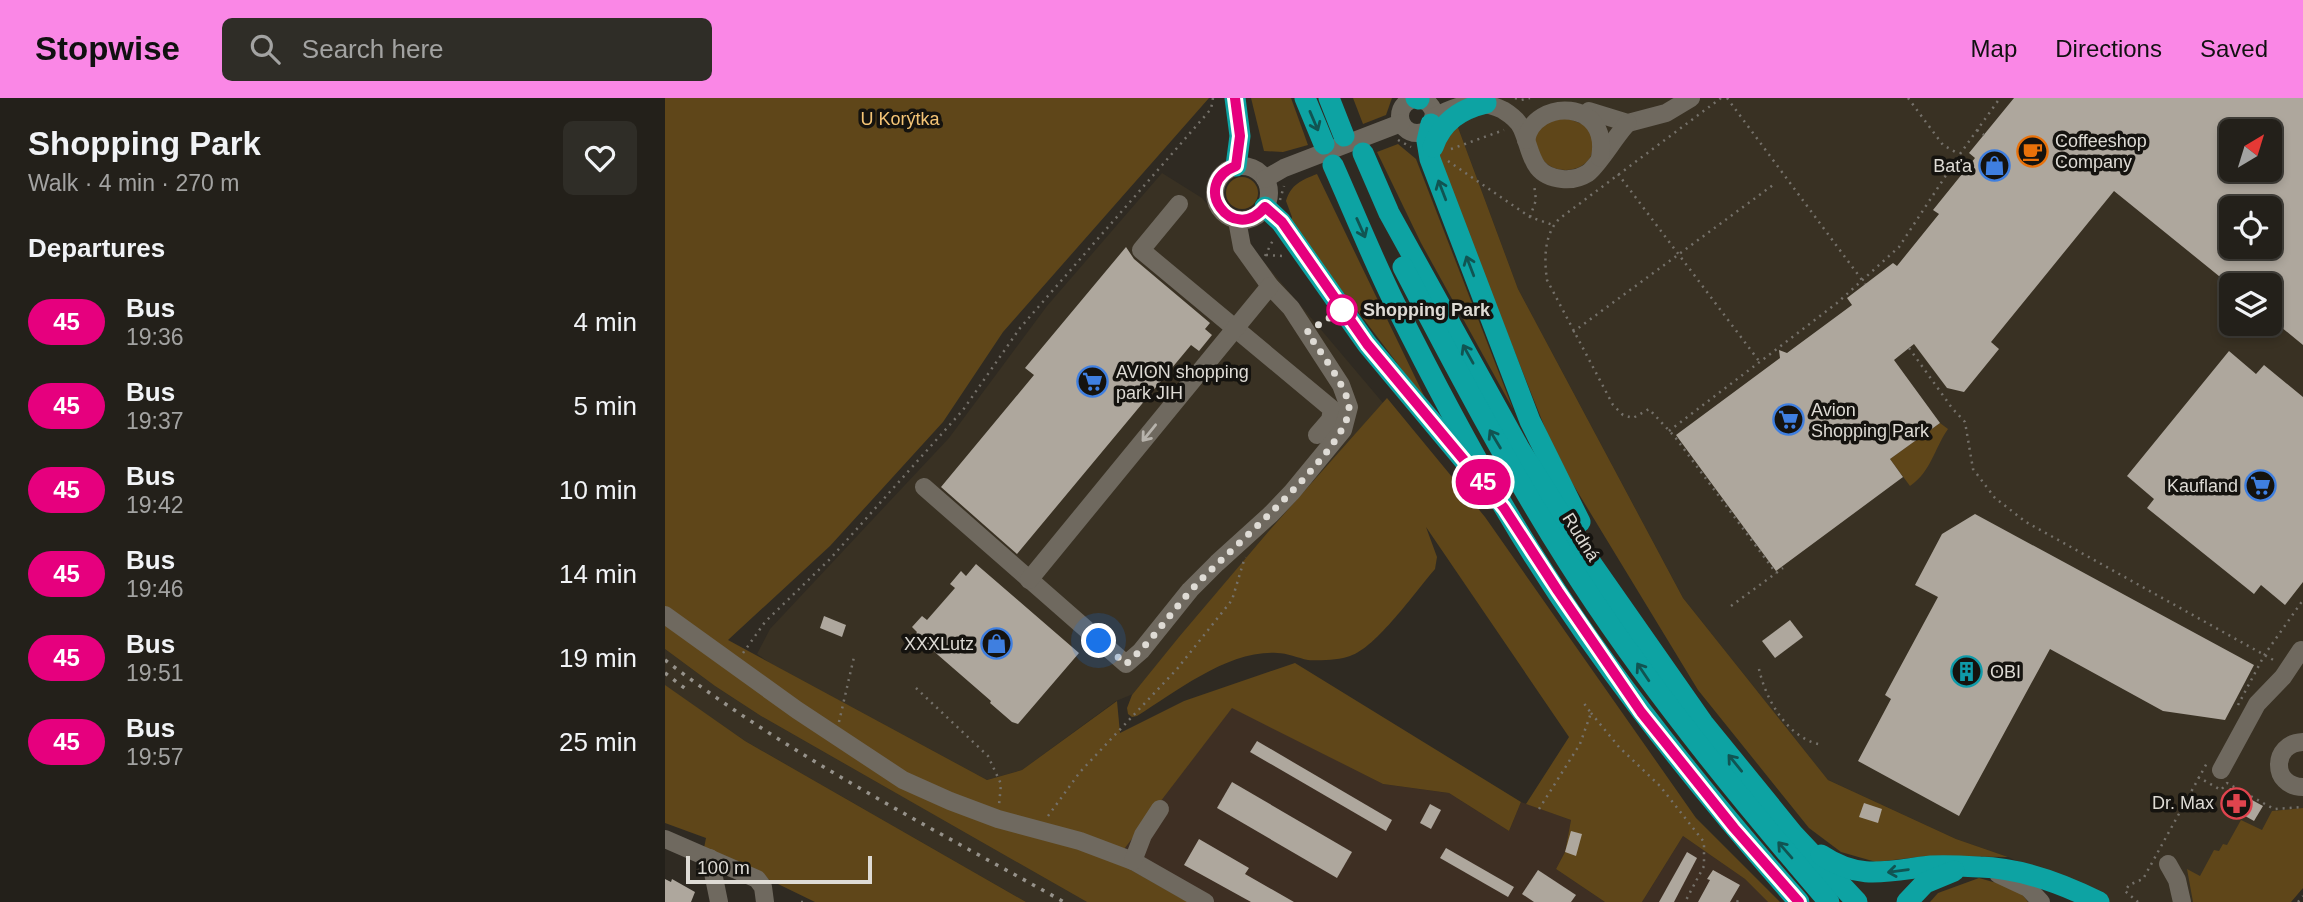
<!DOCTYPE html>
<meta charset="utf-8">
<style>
:root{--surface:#23201a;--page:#2f2d27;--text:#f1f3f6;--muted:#a3a3a2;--line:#403e39;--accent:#fa87e6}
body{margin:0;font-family:Arial,sans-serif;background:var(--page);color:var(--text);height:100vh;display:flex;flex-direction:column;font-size:26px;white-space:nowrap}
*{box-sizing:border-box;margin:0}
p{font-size:23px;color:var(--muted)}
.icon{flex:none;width:38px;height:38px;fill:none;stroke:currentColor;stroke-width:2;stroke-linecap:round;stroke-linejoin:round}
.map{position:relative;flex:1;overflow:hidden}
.side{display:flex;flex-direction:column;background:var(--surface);width:665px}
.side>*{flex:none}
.badge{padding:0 14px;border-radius:23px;font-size:24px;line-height:46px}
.needle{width:46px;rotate:38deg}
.fabs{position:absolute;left:1554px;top:21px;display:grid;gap:14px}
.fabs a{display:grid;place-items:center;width:63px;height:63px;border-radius:10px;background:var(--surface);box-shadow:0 4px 10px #0003,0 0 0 2px var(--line);font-size:35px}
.scale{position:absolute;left:21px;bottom:18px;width:186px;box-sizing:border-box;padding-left:7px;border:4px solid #dedbd5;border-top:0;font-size:19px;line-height:24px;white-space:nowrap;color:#dedbd5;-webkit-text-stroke:5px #15130f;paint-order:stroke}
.you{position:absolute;width:35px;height:35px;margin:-18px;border:5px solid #fff;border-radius:50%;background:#1a73e8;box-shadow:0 0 0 10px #1a73e833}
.map>.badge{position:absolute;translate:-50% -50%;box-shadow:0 0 0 4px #fff}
h2{padding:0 28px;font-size:26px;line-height:63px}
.round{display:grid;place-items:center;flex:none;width:74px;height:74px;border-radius:10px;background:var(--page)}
.head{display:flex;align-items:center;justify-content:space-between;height:119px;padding:0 28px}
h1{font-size:33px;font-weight:700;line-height:52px}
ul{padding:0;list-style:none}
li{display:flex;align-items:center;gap:21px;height:84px;padding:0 28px}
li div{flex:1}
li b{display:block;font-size:26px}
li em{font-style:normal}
li .badge{min-width:77px;font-weight:700;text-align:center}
header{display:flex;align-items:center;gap:42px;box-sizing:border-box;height:98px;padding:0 35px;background:var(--accent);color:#111}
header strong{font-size:33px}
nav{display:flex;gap:38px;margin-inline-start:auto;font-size:24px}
.search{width:490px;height:63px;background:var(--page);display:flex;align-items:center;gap:18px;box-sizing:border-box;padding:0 24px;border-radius:10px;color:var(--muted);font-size:26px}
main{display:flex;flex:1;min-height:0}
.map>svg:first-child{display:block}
.built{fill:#393123;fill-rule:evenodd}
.industrial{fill:#3e2f23}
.green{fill:#5f4619}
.building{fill:#aea79d;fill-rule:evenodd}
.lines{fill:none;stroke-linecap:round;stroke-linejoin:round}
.path{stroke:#75716a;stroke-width:2.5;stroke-dasharray:2 5;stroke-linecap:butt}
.minor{stroke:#6f695f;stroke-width:18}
.highway{stroke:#0da3a3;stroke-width:21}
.rail{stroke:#96928b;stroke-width:3.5;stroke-dasharray:3.5 7;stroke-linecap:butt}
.oneway{stroke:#115452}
.oneway2{stroke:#b7b3ac}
.line-casing{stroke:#fff;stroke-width:16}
.line{stroke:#e6007e;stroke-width:10}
.walk{stroke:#dedbd5;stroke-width:7;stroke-dasharray:0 12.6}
.stop-dot{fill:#fff;stroke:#e6007e;stroke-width:3.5}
.labels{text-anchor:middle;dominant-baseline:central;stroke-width:7;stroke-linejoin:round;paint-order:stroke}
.park-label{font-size:18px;fill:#f5c576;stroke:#15130f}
.poi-label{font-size:18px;fill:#dedbd5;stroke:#15130f;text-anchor:start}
.stop-label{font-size:18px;font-weight:bold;fill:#dedbd5;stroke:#15130f;text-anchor:start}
.street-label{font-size:18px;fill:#dedbd5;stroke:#15130f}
</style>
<header>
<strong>Stopwise</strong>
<div class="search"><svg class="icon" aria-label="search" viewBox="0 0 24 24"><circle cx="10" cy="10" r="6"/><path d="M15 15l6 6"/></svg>Search here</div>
<nav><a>Map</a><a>Directions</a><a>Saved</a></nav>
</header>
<main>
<section class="side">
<div class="head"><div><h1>Shopping Park</h1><p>Walk · 4 min · 270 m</p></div><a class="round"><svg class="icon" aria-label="heart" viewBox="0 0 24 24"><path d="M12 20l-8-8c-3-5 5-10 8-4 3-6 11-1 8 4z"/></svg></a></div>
<h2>Departures</h2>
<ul>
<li><span class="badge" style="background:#e6007e;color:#fff">45</span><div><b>Bus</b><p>19:36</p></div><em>4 min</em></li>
<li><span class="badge" style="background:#e6007e;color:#fff">45</span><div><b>Bus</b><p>19:37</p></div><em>5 min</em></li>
<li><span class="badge" style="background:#e6007e;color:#fff">45</span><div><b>Bus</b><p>19:42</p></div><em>10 min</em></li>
<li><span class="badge" style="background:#e6007e;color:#fff">45</span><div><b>Bus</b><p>19:46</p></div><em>14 min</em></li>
<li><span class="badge" style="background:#e6007e;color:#fff">45</span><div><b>Bus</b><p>19:51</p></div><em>19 min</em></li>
<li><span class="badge" style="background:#e6007e;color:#fff">45</span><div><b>Bus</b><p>19:57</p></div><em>25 min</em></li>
</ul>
</section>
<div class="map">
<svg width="1638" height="804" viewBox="0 0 1638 804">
<rect width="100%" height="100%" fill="#2f2a22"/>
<g class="built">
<path d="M789,0H1638V729L1554,804H1445L1343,759L1291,741L1163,682L1018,500L853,191L791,24ZM1566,33H1605V72H1566ZM1566,110H1605V149H1566ZM1566,187H1605V226H1566Z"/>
<polygon points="497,75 537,100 557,124 582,134 588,151 718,305 603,434 468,596 451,603 357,672 322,682 105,565 92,556 105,531 284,340 382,208"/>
<polygon points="0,551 50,588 96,618 422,804 361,804 80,643 0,588"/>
</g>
<g class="industrial">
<polygon points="567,609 718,686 784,695 844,733 856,704 906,722 900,754 891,771 940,804 523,804 450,763"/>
<polygon points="1018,738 1080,781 1103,804 977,804"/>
</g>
<g class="green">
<polygon points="0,0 544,0 338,234 278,324 165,448 63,542 322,682 357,672 452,603 455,635 519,603 630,565 856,704 844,733 784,695 718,686 567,610 450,763 523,804 422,804 96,618 50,588 0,551"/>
<polygon points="586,0 626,0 643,47 618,54 599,53"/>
<polygon points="688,0 727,0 721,17 698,26"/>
<path d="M885,14L928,30C928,38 929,50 926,58C918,74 893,76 881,65C874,59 872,48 868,40Z"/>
<polygon points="791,24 853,191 1018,500 1163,682 1291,741 1343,759 1262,758 1211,764 1176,754 1144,730 1033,592 892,360 775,67 774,50"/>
<polygon points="733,46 751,61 848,311 756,145 712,54"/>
<path d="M652,76L763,306L626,125L627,119L621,103C626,86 637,82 652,76Z"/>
<circle cx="577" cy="95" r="16"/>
<path d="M722,300L820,419L1031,720L1115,804H1103L1080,781L1018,738L977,804H940L891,771L900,754L906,722L861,706L904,639L761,429L772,459L770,471C751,493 711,550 685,558C675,562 654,563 643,562C633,560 622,555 612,555C563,552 511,594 472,618L467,619L463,616L462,610L467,597L514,539L603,434Z"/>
<path d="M1275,325L1283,331C1269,351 1266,374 1245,388L1225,361Z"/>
<polygon points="0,587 80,643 361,804 150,804 39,750 41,740 0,725"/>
<polygon points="1638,710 1638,790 1626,804 1528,804 1522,771 1535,778 1549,752 1554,753 1558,746 1562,747 1576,722 1597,732 1607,713"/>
<polygon points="1314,780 1353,791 1363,804 1265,804 1273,795"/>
</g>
<g class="building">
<path d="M1349,0H1638V247L1605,220V187H1565L1449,93L1326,244L1334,251L1299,294L1282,290L1249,246L1229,262L1275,325L1225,361L1238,379L1111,473L1011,337L1115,260L1114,252L1122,255L1187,207L1182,200L1228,165L1232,168L1274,116L1268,112L1310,60L1304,55ZM1566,33H1605V72H1566ZM1566,110H1605V149H1566Z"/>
<polygon points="461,149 469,161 545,225 540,231 547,237 534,253 526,247 352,456 276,389 369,277 360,270"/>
<polygon points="1564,253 1591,276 1599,267 1638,299 1638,484 1620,507 1596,487 1589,496 1482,410 1489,401 1462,378"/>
<polygon points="1310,416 1589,567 1560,622 1498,613 1385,551 1294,718 1193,663 1226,601 1220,597 1273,499 1250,487 1277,436"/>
<polygon points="311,466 414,555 353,626 347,624 325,605 326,603 250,537 252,534 247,529 257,518 262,522 290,490 285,486 296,473 301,478"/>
<polygon points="159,518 181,527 177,539 155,530"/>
<polygon points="1125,522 1138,539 1110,560 1097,543"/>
<polygon points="592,643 727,722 721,733 585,654"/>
<polygon points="567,684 687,754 672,780 552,710"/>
<polygon points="1565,690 1598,708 1589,723 1557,705"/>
<polygon points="1199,705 1217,711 1213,725 1194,719"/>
<polygon points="765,706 776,712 766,731 755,725"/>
<polygon points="906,733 917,736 911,758 900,754"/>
<polygon points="534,741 584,770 580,776 629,804 586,804 519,767"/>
<polygon points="781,750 849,789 843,799 775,760"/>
<polygon points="1022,754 1032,760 1009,804 994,804"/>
<polygon points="873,772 911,797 906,804 869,804 857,796"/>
<polygon points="1048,772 1075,787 1065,804 1033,804 1045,782 1042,781"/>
<polygon points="0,781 6,784 7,781 30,794 26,804 0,804"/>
</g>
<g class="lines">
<g class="path">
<polyline points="850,0 856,2 865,0"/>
<path d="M1056,0L894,121C879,137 879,161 882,182L948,307L958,317L968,320L984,311L1010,339L1111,475"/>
<polyline points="1062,0 1200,186"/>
<polyline points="1243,0 1278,47 1294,56"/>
<polyline points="1312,32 1319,37"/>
<polyline points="733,42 746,49"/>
<polyline points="786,51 839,32"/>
<polyline points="783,63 865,119 888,127"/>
<polyline points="953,76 1094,263"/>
<polyline points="615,102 619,88"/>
<polyline points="865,119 871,102 869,86"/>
<polyline points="601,157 619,158"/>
<polyline points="600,158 608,142"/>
<polyline points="908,234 1108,87"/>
<polyline points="1244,250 1287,310 1300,324 1308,371 1330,400 1361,424 1612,564"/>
<polyline points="1004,333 1172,205 1234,149 1295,56 1335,0"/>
<polyline points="1066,508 1118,470"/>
<polyline points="78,555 100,524 165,461 298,312 355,230 546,11 548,0"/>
<path d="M1094,571C1101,603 1124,642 1158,647"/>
<polyline points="251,590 323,658 336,686 334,707"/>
<polyline points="1573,607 1600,556 1638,502"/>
<polyline points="926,615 954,649 995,688 1039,744 1039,768 1020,804"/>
<polyline points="174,624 189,559"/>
<polyline points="1533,679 1556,692 1562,685 1609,711 1638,709"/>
<polyline points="874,711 915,646 926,615 918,604"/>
<polyline points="383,718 415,674 512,571 567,502 580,459"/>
<polyline points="136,804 139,804"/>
<polyline points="1072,804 1073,802"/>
<polyline points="1473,804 1460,793 1464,787 1478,781 1542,665"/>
<polyline points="1633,804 1638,798"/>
</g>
<g class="minor">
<circle cx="752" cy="18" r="17"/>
<polyline points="924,13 963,25 1001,15 1026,0"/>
<path d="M768,20C791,7 813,0 838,12C846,17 854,23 857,31C867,53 865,78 897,81C906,82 915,80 923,75C934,67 951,37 963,25"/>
<path d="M861,42C869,0 946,0 935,60"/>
<circle cx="577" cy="95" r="27"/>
<polyline points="600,81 619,70 736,25"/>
<polyline points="514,106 476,152 667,311 665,322 652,337"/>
<polyline points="259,389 461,566 476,553 525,492 552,465 606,416 627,394 678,332 684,309 676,287 626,210 605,188 577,149 572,122"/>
<polyline points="364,482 605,188"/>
<polyline points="0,517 132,612 238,682 285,703 333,721 415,743 468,763 540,804"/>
<path d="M1638,644C1606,645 1606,689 1638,689"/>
<polyline points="1556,672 1592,606 1618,579 1636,552"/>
<polyline points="0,741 92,781 98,789 100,804"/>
<polyline points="45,760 54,804"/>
<polyline points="468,763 478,737 495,711"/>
<polyline points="1503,766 1512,782 1517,804"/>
<polyline points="1333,776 1363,790 1376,804"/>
</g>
<g class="highway">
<polyline points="570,0 575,38 571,68"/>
<polyline points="640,0 659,46"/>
<polyline points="664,0 679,38"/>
<polyline points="751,0 754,1"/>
<polyline points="766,26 762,43 765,61 865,323 915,424"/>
<path d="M768,49C777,23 796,11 821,5"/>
<polyline points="698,55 724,115 854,350 924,462 1038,625 1129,737 1192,804"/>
<path d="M668,67C689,114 708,162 731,208C765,276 801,344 839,409C922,551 1026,681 1134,804"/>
<polyline points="600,109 616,124 702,246 813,379"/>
<path d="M738,169C790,269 843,369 903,464C980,585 1071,696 1164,804"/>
<path d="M1156,757C1195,783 1222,773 1266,768C1282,767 1298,768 1315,769C1356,770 1398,786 1434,804"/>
<polyline points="1242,804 1260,785 1289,773"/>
</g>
<g class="rail">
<path d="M0,562C123,657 263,728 399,804"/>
<polyline points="0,575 22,592"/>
</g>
</g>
<defs><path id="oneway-shaft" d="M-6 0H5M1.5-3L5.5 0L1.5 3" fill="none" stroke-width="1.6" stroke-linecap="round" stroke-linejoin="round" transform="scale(1.75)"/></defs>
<g class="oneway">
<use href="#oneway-shaft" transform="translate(649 23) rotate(67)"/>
<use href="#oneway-shaft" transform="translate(777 92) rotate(-111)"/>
<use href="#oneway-shaft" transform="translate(696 130) rotate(66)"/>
<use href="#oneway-shaft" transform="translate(805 168) rotate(-111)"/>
<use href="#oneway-shaft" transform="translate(803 256) rotate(-119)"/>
<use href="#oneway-shaft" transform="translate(830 341) rotate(-121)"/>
<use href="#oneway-shaft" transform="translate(978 574) rotate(-124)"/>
<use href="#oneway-shaft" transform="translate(1070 665) rotate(-129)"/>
<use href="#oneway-shaft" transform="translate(1120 752) rotate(-131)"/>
<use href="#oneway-shaft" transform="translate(1233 773) rotate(172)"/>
</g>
<use class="oneway2" href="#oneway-shaft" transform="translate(484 335) rotate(129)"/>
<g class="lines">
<defs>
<path id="line" d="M570,0L575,38L571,68C523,86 568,148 600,109L617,124L702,246L839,410L893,493L976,614L1069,730L1134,804"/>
</defs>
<use href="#line" class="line-casing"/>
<use href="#line" class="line"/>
<path class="walk" d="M434,543L461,566C488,543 507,512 532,486C562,454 686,349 684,309C683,290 653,251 642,234L677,212"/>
</g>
<defs>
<symbol id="cafe-ring" viewBox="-11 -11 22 22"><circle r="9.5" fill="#15130f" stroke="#e8710a" stroke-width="1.5"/><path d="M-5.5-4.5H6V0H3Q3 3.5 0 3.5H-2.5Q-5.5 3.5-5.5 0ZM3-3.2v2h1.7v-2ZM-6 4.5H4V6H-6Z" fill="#e8710a"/></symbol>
<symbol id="shop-ring" viewBox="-11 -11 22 22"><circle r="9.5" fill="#15130f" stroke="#3f7fe0" stroke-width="1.5"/><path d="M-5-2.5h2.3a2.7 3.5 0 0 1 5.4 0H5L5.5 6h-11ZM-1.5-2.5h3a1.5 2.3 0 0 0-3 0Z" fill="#3f7fe0"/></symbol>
<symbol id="supermarket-ring" viewBox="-11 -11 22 22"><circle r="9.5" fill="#15130f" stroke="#3f7fe0" stroke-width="1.5"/><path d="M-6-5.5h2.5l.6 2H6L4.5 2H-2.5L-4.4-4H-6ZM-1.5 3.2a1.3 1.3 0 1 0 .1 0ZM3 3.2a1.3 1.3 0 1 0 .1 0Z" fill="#3f7fe0"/></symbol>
<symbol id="building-ring" viewBox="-11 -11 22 22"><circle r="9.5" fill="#15130f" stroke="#0f9aa8" stroke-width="1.5"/><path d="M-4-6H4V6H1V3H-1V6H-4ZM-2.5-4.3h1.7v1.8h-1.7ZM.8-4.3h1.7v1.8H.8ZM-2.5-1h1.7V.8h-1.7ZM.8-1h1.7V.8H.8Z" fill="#0f9aa8"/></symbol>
<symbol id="pharmacy-ring" viewBox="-11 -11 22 22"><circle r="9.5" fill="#15130f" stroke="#e0444e" stroke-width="1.5"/><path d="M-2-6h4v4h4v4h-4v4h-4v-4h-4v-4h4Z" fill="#e0444e"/></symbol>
</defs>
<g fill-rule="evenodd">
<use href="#cafe-ring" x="1350" y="36" width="35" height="35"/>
<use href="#shop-ring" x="1312" y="50" width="35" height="35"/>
<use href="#supermarket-ring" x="410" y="266" width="35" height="35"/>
<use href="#supermarket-ring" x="1106" y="304" width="35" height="35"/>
<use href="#supermarket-ring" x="1578" y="370" width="35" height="35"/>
<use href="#shop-ring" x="314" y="528" width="35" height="35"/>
<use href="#building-ring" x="1284" y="556" width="35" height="35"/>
<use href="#pharmacy-ring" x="1554" y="688" width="35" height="35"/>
</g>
<circle class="stop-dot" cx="677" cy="212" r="14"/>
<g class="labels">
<g class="park-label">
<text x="235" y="21">U Korýtka</text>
</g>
<g class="poi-label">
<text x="1390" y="43">Coffeeshop<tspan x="1390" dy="21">Company</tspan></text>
<text x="1307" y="68" text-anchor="end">Baťa</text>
<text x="451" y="274">AVION shopping<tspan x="451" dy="21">park JIH</tspan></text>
<text x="1146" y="312">Avion<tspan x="1146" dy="21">Shopping Park</tspan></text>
<text x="1573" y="388" text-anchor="end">Kaufland</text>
<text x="309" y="546" text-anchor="end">XXXLutz</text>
<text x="1325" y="574">OBI</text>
<text x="1549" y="705" text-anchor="end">Dr. Max</text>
</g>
<g class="stop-label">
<text x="698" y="212">Shopping Park</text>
</g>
<g class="street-label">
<text transform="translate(916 439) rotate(58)">Rudná</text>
</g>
</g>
</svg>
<div class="fabs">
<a><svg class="needle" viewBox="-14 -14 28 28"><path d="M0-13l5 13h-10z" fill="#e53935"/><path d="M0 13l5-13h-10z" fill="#a3a3a2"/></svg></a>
<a><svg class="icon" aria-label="locate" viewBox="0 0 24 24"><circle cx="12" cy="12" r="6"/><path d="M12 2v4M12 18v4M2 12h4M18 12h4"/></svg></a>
<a><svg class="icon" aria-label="layers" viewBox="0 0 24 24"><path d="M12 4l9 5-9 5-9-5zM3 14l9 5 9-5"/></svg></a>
</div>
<div class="scale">100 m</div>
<div class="you" style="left:434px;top:543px"></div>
<b class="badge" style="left:818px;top:384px;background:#e6007e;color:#fff">45</b>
</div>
</main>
